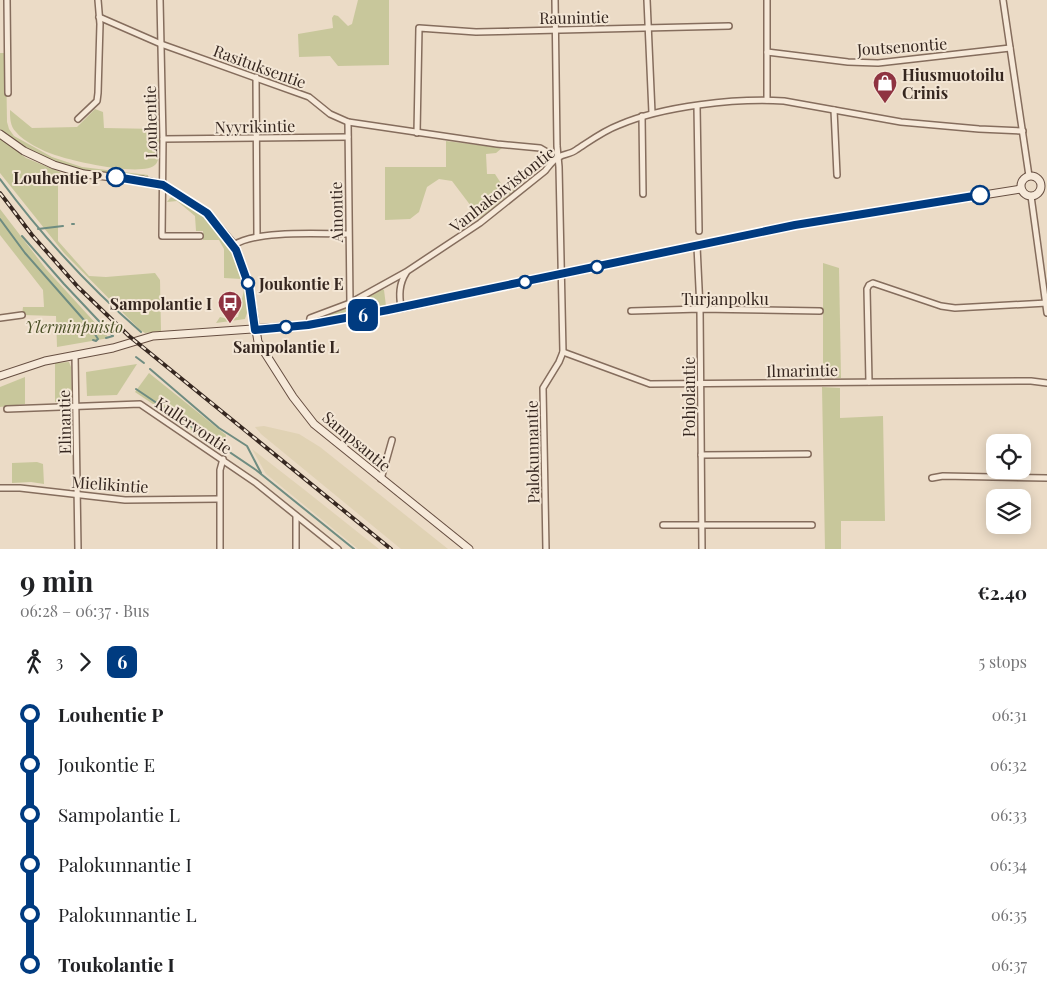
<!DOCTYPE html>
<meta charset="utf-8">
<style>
:root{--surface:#fff;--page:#f6f6f6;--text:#202124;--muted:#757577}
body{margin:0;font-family:"Playfair Display",serif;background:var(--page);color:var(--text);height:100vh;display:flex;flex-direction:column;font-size:19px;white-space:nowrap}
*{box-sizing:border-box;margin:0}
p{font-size:16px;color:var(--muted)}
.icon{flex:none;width:28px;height:28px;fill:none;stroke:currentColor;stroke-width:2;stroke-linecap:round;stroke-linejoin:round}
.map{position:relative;height:549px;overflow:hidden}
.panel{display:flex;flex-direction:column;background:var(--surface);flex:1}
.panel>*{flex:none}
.badge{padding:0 10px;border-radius:8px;font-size:18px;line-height:32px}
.fabs{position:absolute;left:986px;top:434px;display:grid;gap:10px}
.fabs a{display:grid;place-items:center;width:45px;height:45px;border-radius:10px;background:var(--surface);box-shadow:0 2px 12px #0003;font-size:25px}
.map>.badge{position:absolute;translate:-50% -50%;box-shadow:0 0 0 2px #fff}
.legs{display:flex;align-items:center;gap:8px;height:55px;padding:0 20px;font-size:16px}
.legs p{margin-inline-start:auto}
.headline{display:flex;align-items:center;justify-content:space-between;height:85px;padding:0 20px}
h1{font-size:28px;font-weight:700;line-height:38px}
ul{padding:0 20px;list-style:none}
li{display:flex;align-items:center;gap:18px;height:50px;font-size:19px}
li i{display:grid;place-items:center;width:8px;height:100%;margin:0 6px;background:currentColor}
li i::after{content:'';width:12px;height:12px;margin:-6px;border:4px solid;border-radius:50%;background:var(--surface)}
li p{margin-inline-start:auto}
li:first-child i{background:linear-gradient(#0000 50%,currentColor 0)}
li:last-child i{background:linear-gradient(currentColor 50%,#0000 0)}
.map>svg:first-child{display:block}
.farmland{fill:#e0d2b4}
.green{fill:#c8c79b}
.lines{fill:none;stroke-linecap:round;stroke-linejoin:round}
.stream{stroke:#6f8c81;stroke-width:2}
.street-casing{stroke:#856d5d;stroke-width:8}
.secondary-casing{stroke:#664e41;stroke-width:9}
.street{stroke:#f6e9d9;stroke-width:5}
.secondary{stroke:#f6e9d9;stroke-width:7}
.rail-casing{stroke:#362720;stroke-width:4}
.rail{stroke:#f3e6d5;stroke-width:2;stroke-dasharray:5.5;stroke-linecap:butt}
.line-1-casing{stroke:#fff;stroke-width:11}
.line-1{stroke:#003b80;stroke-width:8}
.stop-1-dot{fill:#fff;stroke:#003b80;stroke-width:2.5}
.labels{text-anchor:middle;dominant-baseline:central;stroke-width:4;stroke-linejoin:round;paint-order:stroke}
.street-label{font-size:16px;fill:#362720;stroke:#f3e6d5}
.poi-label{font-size:16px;font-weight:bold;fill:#362720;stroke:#f3e6d5;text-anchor:start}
.stop-label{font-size:16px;font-weight:bold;fill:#362720;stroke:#f3e6d5;text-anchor:end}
.park-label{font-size:16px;font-style:italic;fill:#4c5128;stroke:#f3e6d5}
</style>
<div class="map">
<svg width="1047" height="549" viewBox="0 0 1047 549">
<rect width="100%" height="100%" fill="#ebdbc6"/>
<g class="farmland">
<polygon points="264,426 299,434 320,447 448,549 401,549 261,434 255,427"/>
<polygon points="252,449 306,491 379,549 358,549 266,474"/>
</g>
<g class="green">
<polygon points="358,0 389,0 389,65 338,66 330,56 299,57 298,34 333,28 332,18 334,15 338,16 348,26 352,24"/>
<path d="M0,53H5L6,56L7,122L9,129L14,136L52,157L82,167L148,175V179C116,175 82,173 52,161C34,154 18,143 2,131L0,129Z"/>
<path d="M95,109L103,112L104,128L158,129C158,138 162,156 156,164C145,178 72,161 55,155C43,151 24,142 16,132C10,126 10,118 10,110L32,128L77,127Z"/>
<polygon points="0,138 26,158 60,172 63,177 58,182 58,241 89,276 106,277 155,273 160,280 161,331 145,333 140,330 64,253 0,173"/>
<polygon points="446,141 502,148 496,153 486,154 487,174 495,174 504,188 512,183 515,186 515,190 480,218 452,181 439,179 427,187 419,212 410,219 385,220 385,167 446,167"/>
<path d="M175,196C183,202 194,207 201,213C216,227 243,258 242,279L224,278V249L219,240H203V231H196L195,216L177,201L167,202L170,198Z"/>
<polygon points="0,209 46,269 109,338 57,347 56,316 22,315 23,307 44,307 43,290 0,235"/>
<polygon points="823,263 839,268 841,378 823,378"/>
<polygon points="382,289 384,290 386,306 378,309 316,319 316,318 351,306"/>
<polygon points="244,290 246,291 247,313 245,319 216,323 220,317 228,319 238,317"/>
<polygon points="69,362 71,367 72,399 55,402 55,363"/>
<polygon points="137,364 117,395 87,396 86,372"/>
<polygon points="149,373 226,435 224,452 135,392"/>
<polygon points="25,377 25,404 0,407 0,387"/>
<polygon points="822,387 840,388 840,418 883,416 885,521 841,521 841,549 825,549"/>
<polygon points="37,462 43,464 44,484 31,482 12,483 12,463"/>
</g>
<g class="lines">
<g class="stream">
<path d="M0,179C42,236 88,286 141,332"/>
<polyline points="0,219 25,253 91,328 98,339 96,341 93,340"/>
<polyline points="72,224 74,224"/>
<polyline points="38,229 63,226"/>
<polyline points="22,236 64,284 113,336 106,338"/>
<polyline points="136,357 144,363"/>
<polyline points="150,369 219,428 247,446 261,473"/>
<polyline points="136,389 256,470 354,549"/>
</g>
<defs>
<g id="street">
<polyline points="7,0 8,93"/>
<polyline points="160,0 163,139 162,236 200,236"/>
<polyline points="647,0 652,113"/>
<polyline points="1003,0 1029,176"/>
<polyline points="99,17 161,44 309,97 330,114 348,122 497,144 540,148 557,158"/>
<polyline points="767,52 848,62 878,63 1010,48"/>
<polyline points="256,77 257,236"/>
<polyline points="767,100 767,0"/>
<polyline points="697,106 699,231"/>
<polyline points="834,110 837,175"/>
<polyline points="642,116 643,194"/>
<polyline points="78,119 97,101 98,93 100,24 98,0"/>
<polyline points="348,122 350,303"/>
<polyline points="417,133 419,28 476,32 729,26"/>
<polyline points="163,139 348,137"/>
<polyline points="1031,196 1047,313"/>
<path d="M234,245C256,230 320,234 348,234"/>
<polyline points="697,246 700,309 702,549"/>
<path d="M401,308C399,295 399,284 406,273"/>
<polyline points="631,311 700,309 820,311"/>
<polyline points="0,318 22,315"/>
<path d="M309,325L310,318L350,303L406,272L480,223L545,171C549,166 553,160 559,157C564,154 571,154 576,150C590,141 603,131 619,125C663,106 736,98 784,101L901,122L979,129L1023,131"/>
<polyline points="563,352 650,384 1031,381 1047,383"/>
<polyline points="75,355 78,549"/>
<polyline points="869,382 867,289 869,285 873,283 941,306 955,308 1047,303"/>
<polyline points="7,409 140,404 256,483 338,549"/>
<polyline points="701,455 808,454"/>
<polyline points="932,478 943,476 1047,478"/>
<polyline points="381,479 392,440"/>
<polyline points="0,488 20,488 125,500 219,499"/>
<polyline points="663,525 812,525"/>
<polyline points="220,549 220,470 223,459"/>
<polyline points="296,549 296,516"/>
<polyline points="546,549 543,388 559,362 563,352 559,167 557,146 555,0"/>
</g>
<g id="secondary">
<polyline points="0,134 24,151 54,165 84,174 142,180 163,185 207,213 234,245 236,250 249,286 258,342 293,397 314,424 469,549"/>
<circle cx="1031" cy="186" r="10"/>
<polyline points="0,376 45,361 113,348 153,336 309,325 401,308 795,225 1021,189"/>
</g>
</defs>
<use href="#street" class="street-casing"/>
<use href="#secondary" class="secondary-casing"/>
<use href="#street" class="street"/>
<use href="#secondary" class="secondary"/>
<defs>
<polyline id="rail" points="0,193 32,235 78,287 129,336 391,549"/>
</defs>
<use href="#rail" class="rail-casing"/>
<use href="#rail" class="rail"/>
</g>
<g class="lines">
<defs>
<polyline id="line-1" points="116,177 163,185 207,213 236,250 249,286 255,330 308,325 388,310 795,225 980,195"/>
</defs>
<use href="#line-1" class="line-1-casing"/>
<use href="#line-1" class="line-1"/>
</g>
<defs>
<symbol id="shop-pin" viewBox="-11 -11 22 30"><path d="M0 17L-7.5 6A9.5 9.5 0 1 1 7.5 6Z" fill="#8f3341" stroke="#f3e6d5"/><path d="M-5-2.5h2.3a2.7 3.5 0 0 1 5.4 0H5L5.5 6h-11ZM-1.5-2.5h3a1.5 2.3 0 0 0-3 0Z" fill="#fff"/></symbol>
<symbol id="bus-pin" viewBox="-11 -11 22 30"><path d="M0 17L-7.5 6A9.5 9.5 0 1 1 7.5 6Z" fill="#8f3341" stroke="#f3e6d5"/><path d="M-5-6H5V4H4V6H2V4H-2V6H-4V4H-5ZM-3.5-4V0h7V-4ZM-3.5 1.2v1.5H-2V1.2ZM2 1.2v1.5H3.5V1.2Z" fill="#fff"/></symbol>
</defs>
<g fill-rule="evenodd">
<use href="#shop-pin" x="871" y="69" width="28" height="38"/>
<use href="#bus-pin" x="216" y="289" width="28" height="38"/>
</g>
<g class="stop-1-dot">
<circle cx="116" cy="177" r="9"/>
<circle cx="980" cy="195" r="9"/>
<circle cx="597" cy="267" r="6"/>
<circle cx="525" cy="282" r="6"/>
<circle cx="248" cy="283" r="6"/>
<circle cx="286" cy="327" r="6"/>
</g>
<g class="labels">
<g class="street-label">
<text transform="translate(574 17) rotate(-1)">Raunintie</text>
<text transform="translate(902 46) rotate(-4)">Joutsenontie</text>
<text transform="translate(260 66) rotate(20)">Rasituksentie</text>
<text transform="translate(150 122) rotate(-91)">Louhentie</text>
<text transform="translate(255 126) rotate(-1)">Nyyrikintie</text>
<text transform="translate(502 189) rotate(-38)">Vanhakoivistontie</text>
<text transform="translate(336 212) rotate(-91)">Ainontie</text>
<text x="725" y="298">Turjanpolku</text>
<text transform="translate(802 370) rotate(-1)">Ilmarintie</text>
<text transform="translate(688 397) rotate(-90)">Pohjolantie</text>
<text transform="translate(64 422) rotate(-91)">Elinantie</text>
<text transform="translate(194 425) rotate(34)">Kullervontie</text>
<text transform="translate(357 441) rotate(40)">Sampsantie</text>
<text transform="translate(532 452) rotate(-91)">Palokunnantie</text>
<text transform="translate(110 484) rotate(4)">Mielikintie</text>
</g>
<g class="poi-label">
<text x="902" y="74">Hiusmuotoilu<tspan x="902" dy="18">Crinis</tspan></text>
<text x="212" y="303" text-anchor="end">Sampolantie I</text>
</g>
<g class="stop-label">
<text x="102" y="177">Louhentie P</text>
<text x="259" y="283" text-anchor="start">Joukontie E</text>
<text x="286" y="346" text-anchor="middle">Sampolantie L</text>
</g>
<g class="park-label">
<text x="74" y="326">Ylerminpuisto</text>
</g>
</g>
</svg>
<div class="fabs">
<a><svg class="icon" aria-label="locate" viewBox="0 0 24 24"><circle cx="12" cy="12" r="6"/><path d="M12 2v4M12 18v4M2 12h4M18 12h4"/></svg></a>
<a><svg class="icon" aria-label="layers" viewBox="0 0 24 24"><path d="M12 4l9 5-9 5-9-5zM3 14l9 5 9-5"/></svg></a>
</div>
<b class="badge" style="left:363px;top:315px;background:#003b80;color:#fff">6</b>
</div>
<section class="panel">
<div class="headline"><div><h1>9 min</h1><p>06:28 – 06:37 · Bus</p></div><b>€2.40</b></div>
<div class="legs"><svg class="icon" aria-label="walk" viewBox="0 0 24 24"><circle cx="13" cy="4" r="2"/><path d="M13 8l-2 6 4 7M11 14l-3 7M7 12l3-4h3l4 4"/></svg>3<svg class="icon" aria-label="forward" viewBox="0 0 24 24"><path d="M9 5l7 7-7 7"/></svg><b class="badge" style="background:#003b80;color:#fff">6</b><p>5 stops</p></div>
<ul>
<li><i style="color:#003b80"></i><b>Louhentie P</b><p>06:31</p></li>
<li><i style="color:#003b80"></i><span>Joukontie E</span><p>06:32</p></li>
<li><i style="color:#003b80"></i><span>Sampolantie L</span><p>06:33</p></li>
<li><i style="color:#003b80"></i><span>Palokunnantie I</span><p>06:34</p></li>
<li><i style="color:#003b80"></i><span>Palokunnantie L</span><p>06:35</p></li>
<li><i style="color:#003b80"></i><b>Toukolantie I</b><p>06:37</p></li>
</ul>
</section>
